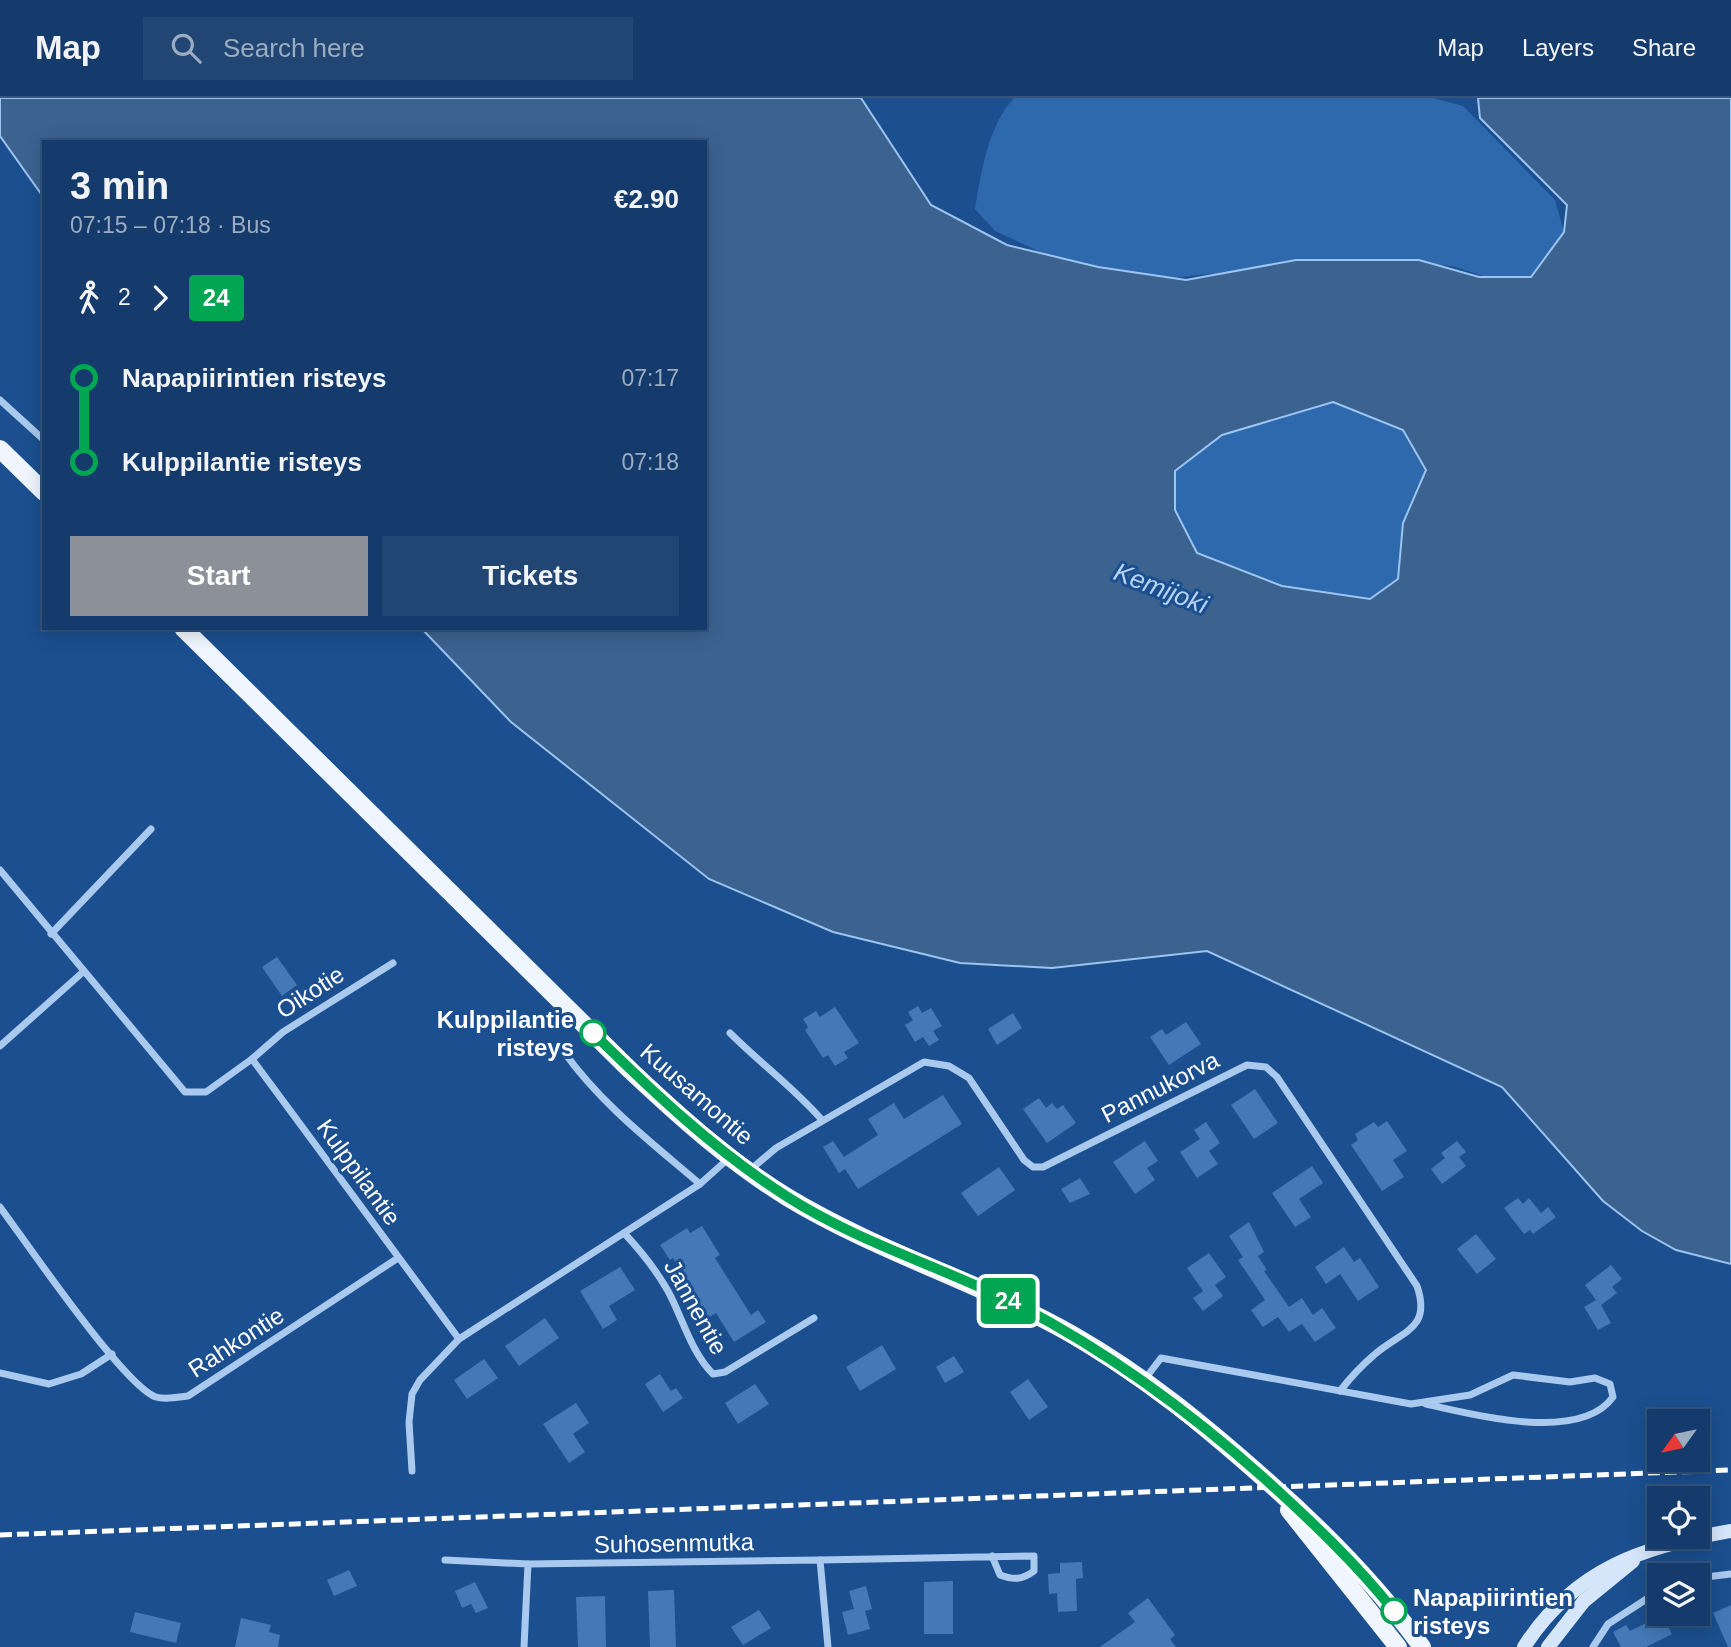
<!DOCTYPE html>
<meta charset="utf-8">
<style>
:root{--surface:#143b6b;--page:#214673;--text:#f1f3f6;--muted:#9dadc1;--line:#33557e;--accent:#8c9099}
body{margin:0;font-family:Helvetica,sans-serif;background:var(--page);color:var(--text);height:100vh;display:flex;flex-direction:column;font-size:26px;white-space:nowrap}
*{box-sizing:border-box;margin:0}
p{font-size:23px;color:var(--muted)}
.icon{flex:none;width:38px;height:38px;fill:none;stroke:currentColor;stroke-width:2;stroke-linecap:round;stroke-linejoin:round}
.map{position:relative;flex:1;overflow:hidden}
.drawer{position:absolute;left:42px;top:42px;width:665px;height:490px;display:flex;flex-direction:column;background:var(--surface);border-radius:0px;box-shadow:0 4px 18px #0003,0 0 0 2px var(--line)}
.drawer>*{flex:none}
.badge{padding:0 14px;border-radius:5px;font-size:24px;line-height:46px}
.needle{width:46px;rotate:237deg}
.fabs{position:absolute;left:1647px;top:1311px;display:grid;gap:14px}
.fabs a{display:grid;place-items:center;width:63px;height:63px;border-radius:0px;background:var(--surface);box-shadow:0 4px 18px #0003,0 0 0 2px var(--line);font-size:35px}
.map>.badge{position:absolute;translate:-50% -50%;box-shadow:0 0 0 4px #fff}
.legs{display:flex;align-items:center;gap:10px;height:77px;padding:0 28px;font-size:23px}
.legs p{margin-inline-start:auto}
.headline{display:flex;align-items:center;justify-content:space-between;height:119px;padding:0 28px}
h1{font-size:38px;font-weight:600;line-height:52px}
.cta{display:flex;gap:14px;margin-top:auto;padding:14px 28px}
.cta a{flex:1;height:80px;border-radius:0px;background:var(--accent);color:#fff;font-size:28px;font-weight:600;line-height:80px;text-align:center}
.cta a+a{background:var(--page);color:var(--text)}
ul{padding:0 28px;list-style:none}
li{display:flex;align-items:center;gap:24px;height:84px;font-size:26px}
li i{display:grid;place-items:center;width:10px;height:100%;margin:0 9px;background:currentColor}
li i::after{content:'';width:18px;height:18px;margin:-9px;border:5px solid;border-radius:50%;background:var(--surface)}
li p{margin-inline-start:auto}
li:first-child i{background:linear-gradient(#0000 50%,currentColor 0)}
li:last-child i{background:linear-gradient(currentColor 50%,#0000 0)}
header{display:flex;align-items:center;gap:42px;box-sizing:border-box;height:98px;padding:0 35px;background:var(--surface);border-bottom:2px solid var(--line)}
header strong{font-size:33px}
nav{display:flex;gap:38px;margin-inline-start:auto;font-size:24px}
.search{width:490px;height:63px;background:var(--page);display:flex;align-items:center;gap:18px;box-sizing:border-box;padding:0 24px;border-radius:0px;color:var(--muted);font-size:26px}
.map>svg:first-child{display:block}
.green{fill:#2e69ad}
.water{fill:#3c6290;stroke:#9cc4f0;stroke-width:2;fill-rule:evenodd}
.building{fill:#4478b7}
.lines{fill:none;stroke-linecap:round;stroke-linejoin:round}
.minor{stroke:#a9c9ee;stroke-width:7}
.secondary{stroke:#d6e6fa;stroke-width:14}
.primary{stroke:#f0f6ff;stroke-width:18}
.rail{stroke:#fff;stroke-width:5;stroke-dasharray:12 5;stroke-linecap:butt}
.line-1-casing{stroke:#fff;stroke-width:16}
.line-1{stroke:#00a651;stroke-width:10}
.stop-1-dot{fill:#fff;stroke:#00a651;stroke-width:3.5}
.labels{text-anchor:middle;dominant-baseline:central;stroke-width:6;stroke-linejoin:round;paint-order:stroke}
.street-label{font-size:24px;fill:#fff;stroke:#1b4f8f}
.stop-label{font-size:24px;font-weight:bold;fill:#fff;stroke:#1b4f8f;text-anchor:end}
.water-label{font-size:26px;font-style:italic;fill:#b5d3f5;stroke:#1b4f8f}
</style>
<header>
<strong>Map</strong>
<div class="search"><svg class="icon" aria-label="search" viewBox="0 0 24 24"><circle cx="10" cy="10" r="6"/><path d="M15 15l6 6"/></svg>Search here</div>
<nav><a>Map</a><a>Layers</a><a>Share</a></nav>
</header>
<div class="map">
<svg width="1731" height="1549" viewBox="0 0 1731 1549">
<rect width="100%" height="100%" fill="#1b4f8f"/>
<g class="green">
<path d="M1014,0H1433L1463,8L1555,102L1564,134L1531,179H1486L1452,168L1368,162L1189,178L1134,187L1100,182L995,133L975,111C981,75 988,28 1014,0Z"/>
<polygon points="1333,303 1403,332 1426,372 1403,425 1398,481 1371,501 1282,488 1197,455 1175,412 1174,373 1222,337"/>
</g>
<path class="water" d="M0,0H861L931,107L1007,147L1098,169L1186,182L1296,162H1419L1479,179H1531L1564,134L1567,107L1480,20L1478,0H1731V1166L1676,1152L1642,1133L1603,1103L1502,989L1207,853L1052,870L960,865L833,834L709,781L511,624L421,530H705V44H44V100L0,38ZM1333,304L1403,332L1426,372L1403,425L1398,481L1370,501L1282,488L1197,455L1175,412V373L1222,337Z"/>
<g class="building">
<polygon points="277,859 297,887 282,898 262,869"/>
<polygon points="918,908 922,915 931,910 942,928 933,933 939,942 929,948 923,939 915,944 905,927 913,922 908,914"/>
<polygon points="835,909 859,945 844,954 848,960 835,968 828,957 823,960 805,932 808,929 803,921 816,913 820,919"/>
<polygon points="1013,915 1022,930 997,947 988,931"/>
<polygon points="1186,924 1201,946 1169,967 1150,939 1162,931 1166,937"/>
<polygon points="1255,991 1278,1025 1254,1041 1231,1007"/>
<polygon points="943,997 962,1026 858,1091 845,1071 839,1075 823,1049 833,1043 844,1059 878,1037 868,1021 894,1005 904,1021"/>
<polygon points="1039,1000 1046,1010 1052,1005 1057,1011 1063,1007 1076,1025 1047,1045 1023,1011"/>
<polygon points="1387,1023 1407,1053 1393,1062 1404,1079 1382,1093 1351,1047 1358,1042 1355,1036 1374,1024 1378,1029"/>
<polygon points="1206,1024 1220,1045 1209,1053 1218,1066 1197,1080 1180,1054 1200,1041 1194,1032"/>
<polygon points="1145,1043 1158,1063 1147,1070 1155,1082 1135,1096 1113,1064"/>
<polygon points="1457,1043 1466,1054 1459,1059 1466,1068 1442,1086 1431,1071 1445,1060 1441,1055"/>
<polygon points="1312,1068 1323,1085 1299,1101 1311,1119 1295,1129 1272,1095"/>
<polygon points="999,1069 1015,1092 978,1118 961,1095"/>
<polygon points="1080,1080 1090,1096 1070,1105 1061,1091"/>
<polygon points="1518,1100 1523,1106 1529,1100 1541,1115 1548,1109 1556,1119 1533,1136 1530,1132 1524,1136 1504,1110"/>
<polygon points="1249,1124 1264,1154 1258,1158 1267,1172 1264,1173 1289,1209 1302,1200 1313,1217 1322,1210 1336,1230 1315,1244 1302,1226 1289,1234 1278,1219 1263,1229 1251,1212 1265,1202 1238,1162 1243,1159 1229,1138"/>
<polygon points="702,1128 720,1157 715,1160 751,1217 758,1212 766,1224 734,1244 716,1215 708,1220 673,1160 670,1162 660,1147 687,1130 690,1135"/>
<polygon points="1476,1136 1496,1161 1477,1176 1457,1151"/>
<polygon points="1344,1149 1354,1164 1360,1160 1379,1189 1358,1203 1340,1176 1326,1186 1315,1169"/>
<polygon points="1209,1155 1226,1179 1215,1187 1223,1198 1203,1213 1193,1200 1203,1193 1187,1170"/>
<polygon points="1611,1167 1622,1181 1612,1189 1617,1195 1601,1207 1611,1225 1598,1232 1584,1209 1596,1202 1585,1187"/>
<polygon points="620,1169 635,1192 609,1208 617,1222 603,1231 580,1193"/>
<polygon points="545,1220 559,1240 519,1268 505,1248"/>
<polygon points="882,1247 896,1271 860,1293 846,1269"/>
<polygon points="954,1258 964,1274 945,1285 936,1269"/>
<polygon points="484,1261 498,1280 467,1301 454,1282"/>
<polygon points="660,1276 671,1293 676,1290 683,1300 663,1314 645,1286"/>
<polygon points="1028,1281 1048,1309 1029,1322 1010,1294"/>
<polygon points="755,1286 769,1306 738,1326 725,1305"/>
<polygon points="576,1305 589,1325 573,1336 585,1354 569,1365 543,1326"/>
<polygon points="1082,1464 1083,1480 1076,1481 1077,1513 1058,1514 1057,1495 1049,1496 1048,1476 1060,1475 1060,1465"/>
<polygon points="349,1472 357,1488 334,1498 327,1482"/>
<polygon points="953,1483 953,1536 924,1536 924,1484"/>
<polygon points="475,1484 488,1510 476,1515 471,1506 462,1510 455,1493"/>
<polygon points="866,1488 872,1511 865,1513 870,1531 848,1537 842,1514 854,1511 849,1493"/>
<polygon points="674,1492 676,1549 650,1549 648,1493"/>
<polygon points="605,1498 606,1549 578,1549 576,1499"/>
<polygon points="1148,1500 1175,1537 1170,1541 1176,1549 1100,1549 1135,1524 1128,1515"/>
<polygon points="1731,1507 1731,1549 1728,1549 1713,1515"/>
<polygon points="759,1512 771,1530 743,1547 731,1529"/>
<polygon points="135,1514 181,1525 176,1545 130,1534"/>
<polygon points="1662,1517 1672,1536 1646,1549 1621,1549 1613,1534 1626,1527 1630,1533"/>
<polygon points="241,1520 271,1527 269,1534 280,1537 278,1549 235,1549"/>
</g>
<g class="lines">
<g class="minor">
<polyline points="0,302 44,342"/>
<polyline points="0,772 185,994 206,994 252,961 459,1241"/>
<polyline points="51,836 151,731"/>
<path d="M730,935C760,965 794,990 822,1022"/>
<polyline points="0,948 83,874"/>
<path d="M564,954C601,1006 652,1045 700,1086"/>
<polyline points="252,961 283,934 393,865"/>
<path d="M749,1073L776,1050L924,964L949,968L969,980L1024,1062L1033,1069H1043L1247,967L1266,969L1277,979L1417,1188C1432,1232 1401,1233 1374,1257C1361,1268 1350,1280 1340,1293"/>
<path d="M0,1109C26,1144 124,1288 156,1299C165,1302 179,1299 188,1298L398,1160"/>
<path d="M624,1135C641,1153 656,1172 668,1193C683,1221 691,1254 713,1276L725,1274L814,1220"/>
<polyline points="0,1275 49,1286 81,1276 112,1256"/>
<path d="M1145,1281L1161,1260L1411,1306L1470,1297L1513,1277L1570,1284L1595,1280L1610,1286L1613,1299C1580,1345 1473,1317 1426,1306"/>
<polyline points="412,1373 409,1324 412,1296 420,1282 459,1241 700,1086 729,1060"/>
<polyline points="445,1462 528,1466 524,1549"/>
<path d="M820,1462L1034,1458V1473C1022,1482 1013,1482 1000,1477L992,1458"/>
<polyline points="528,1466 820,1462 828,1549"/>
<polyline points="1698,1480 1731,1476"/>
<polyline points="1593,1549 1608,1526 1659,1493"/>
</g>
<g class="secondary">
<path d="M1524,1549C1574,1471 1644,1448 1731,1433"/>
<polyline points="1548,1549 1584,1503 1633,1463"/>
</g>
<g class="primary">
<polyline points="0,351 44,394"/>
<path d="M183,530L631,973C680,1019 730,1064 787,1099C878,1154 981,1185 1073,1237C1145,1278 1206,1329 1267,1383C1325,1434 1377,1487 1422,1549"/>
<polyline points="1289,1412 1398,1549"/>
</g>
<polyline class="rail" points="0,1437 1731,1372"/>
</g>
<g class="lines">
<defs>
<path id="line-1" d="M593,935C653,994 714,1052 786,1098C859,1145 943,1169 1020,1208C1110,1255 1189,1313 1265,1381C1311,1423 1355,1464 1394,1513"/>
</defs>
<use href="#line-1" class="line-1-casing"/>
<use href="#line-1" class="line-1"/>
</g>
<g class="stop-1-dot">
<circle cx="593" cy="935" r="12"/>
<circle cx="1394" cy="1513" r="12"/>
</g>
<g class="labels">
<g class="street-label">
<text transform="translate(310 894) rotate(-33)">Oikotie</text>
<text transform="translate(1160 989) rotate(-27)">Pannukorva</text>
<text transform="translate(697 996) rotate(41)">Kuusamontie</text>
<text transform="translate(359 1074) rotate(54)">Kulppilantie</text>
<text transform="translate(696 1209) rotate(61)">Jannentie</text>
<text transform="translate(236 1244) rotate(-33)">Rahkontie</text>
<text transform="translate(674 1445) rotate(-1)">Suhosenmutka</text>
</g>
<g class="stop-label">
<text x="574" y="921">Kulppilantie<tspan x="574" dy="28">risteys</tspan></text>
<text x="1413" y="1499" text-anchor="start">Napapiirintien<tspan x="1413" dy="28">risteys</tspan></text>
</g>
<g class="water-label">
<text transform="translate(1161 490) rotate(21)">Kemijoki</text>
</g>
</g>
</svg>
<div class="fabs">
<a><svg class="needle" viewBox="-14 -14 28 28"><path d="M0-13l5 13h-10z" fill="#e53935"/><path d="M0 13l5-13h-10z" fill="#9dadc1"/></svg></a>
<a><svg class="icon" aria-label="locate" viewBox="0 0 24 24"><circle cx="12" cy="12" r="6"/><path d="M12 2v4M12 18v4M2 12h4M18 12h4"/></svg></a>
<a><svg class="icon" aria-label="layers" viewBox="0 0 24 24"><path d="M12 4l9 5-9 5-9-5zM3 14l9 5 9-5"/></svg></a>
</div>
<b class="badge" style="left:1008px;top:1203px;background:#00a651;color:#fff">24</b>
<section class="drawer">
<div class="headline"><div><h1>3 min</h1><p>07:15 – 07:18 · Bus</p></div><b>€2.90</b></div>
<div class="legs"><svg class="icon" aria-label="walk" viewBox="0 0 24 24"><circle cx="13" cy="4" r="2"/><path d="M13 8l-2 6 4 7M11 14l-3 7M7 12l3-4h3l4 4"/></svg>2<svg class="icon" aria-label="forward" viewBox="0 0 24 24"><path d="M9 5l7 7-7 7"/></svg><b class="badge" style="background:#00a651;color:#fff">24</b></div>
<ul>
<li><i style="color:#00a651"></i><b>Napapiirintien risteys</b><p>07:17</p></li>
<li><i style="color:#00a651"></i><b>Kulppilantie risteys</b><p>07:18</p></li>
</ul>
<div class="cta"><a>Start</a><a>Tickets</a></div>
</section>
</div>
